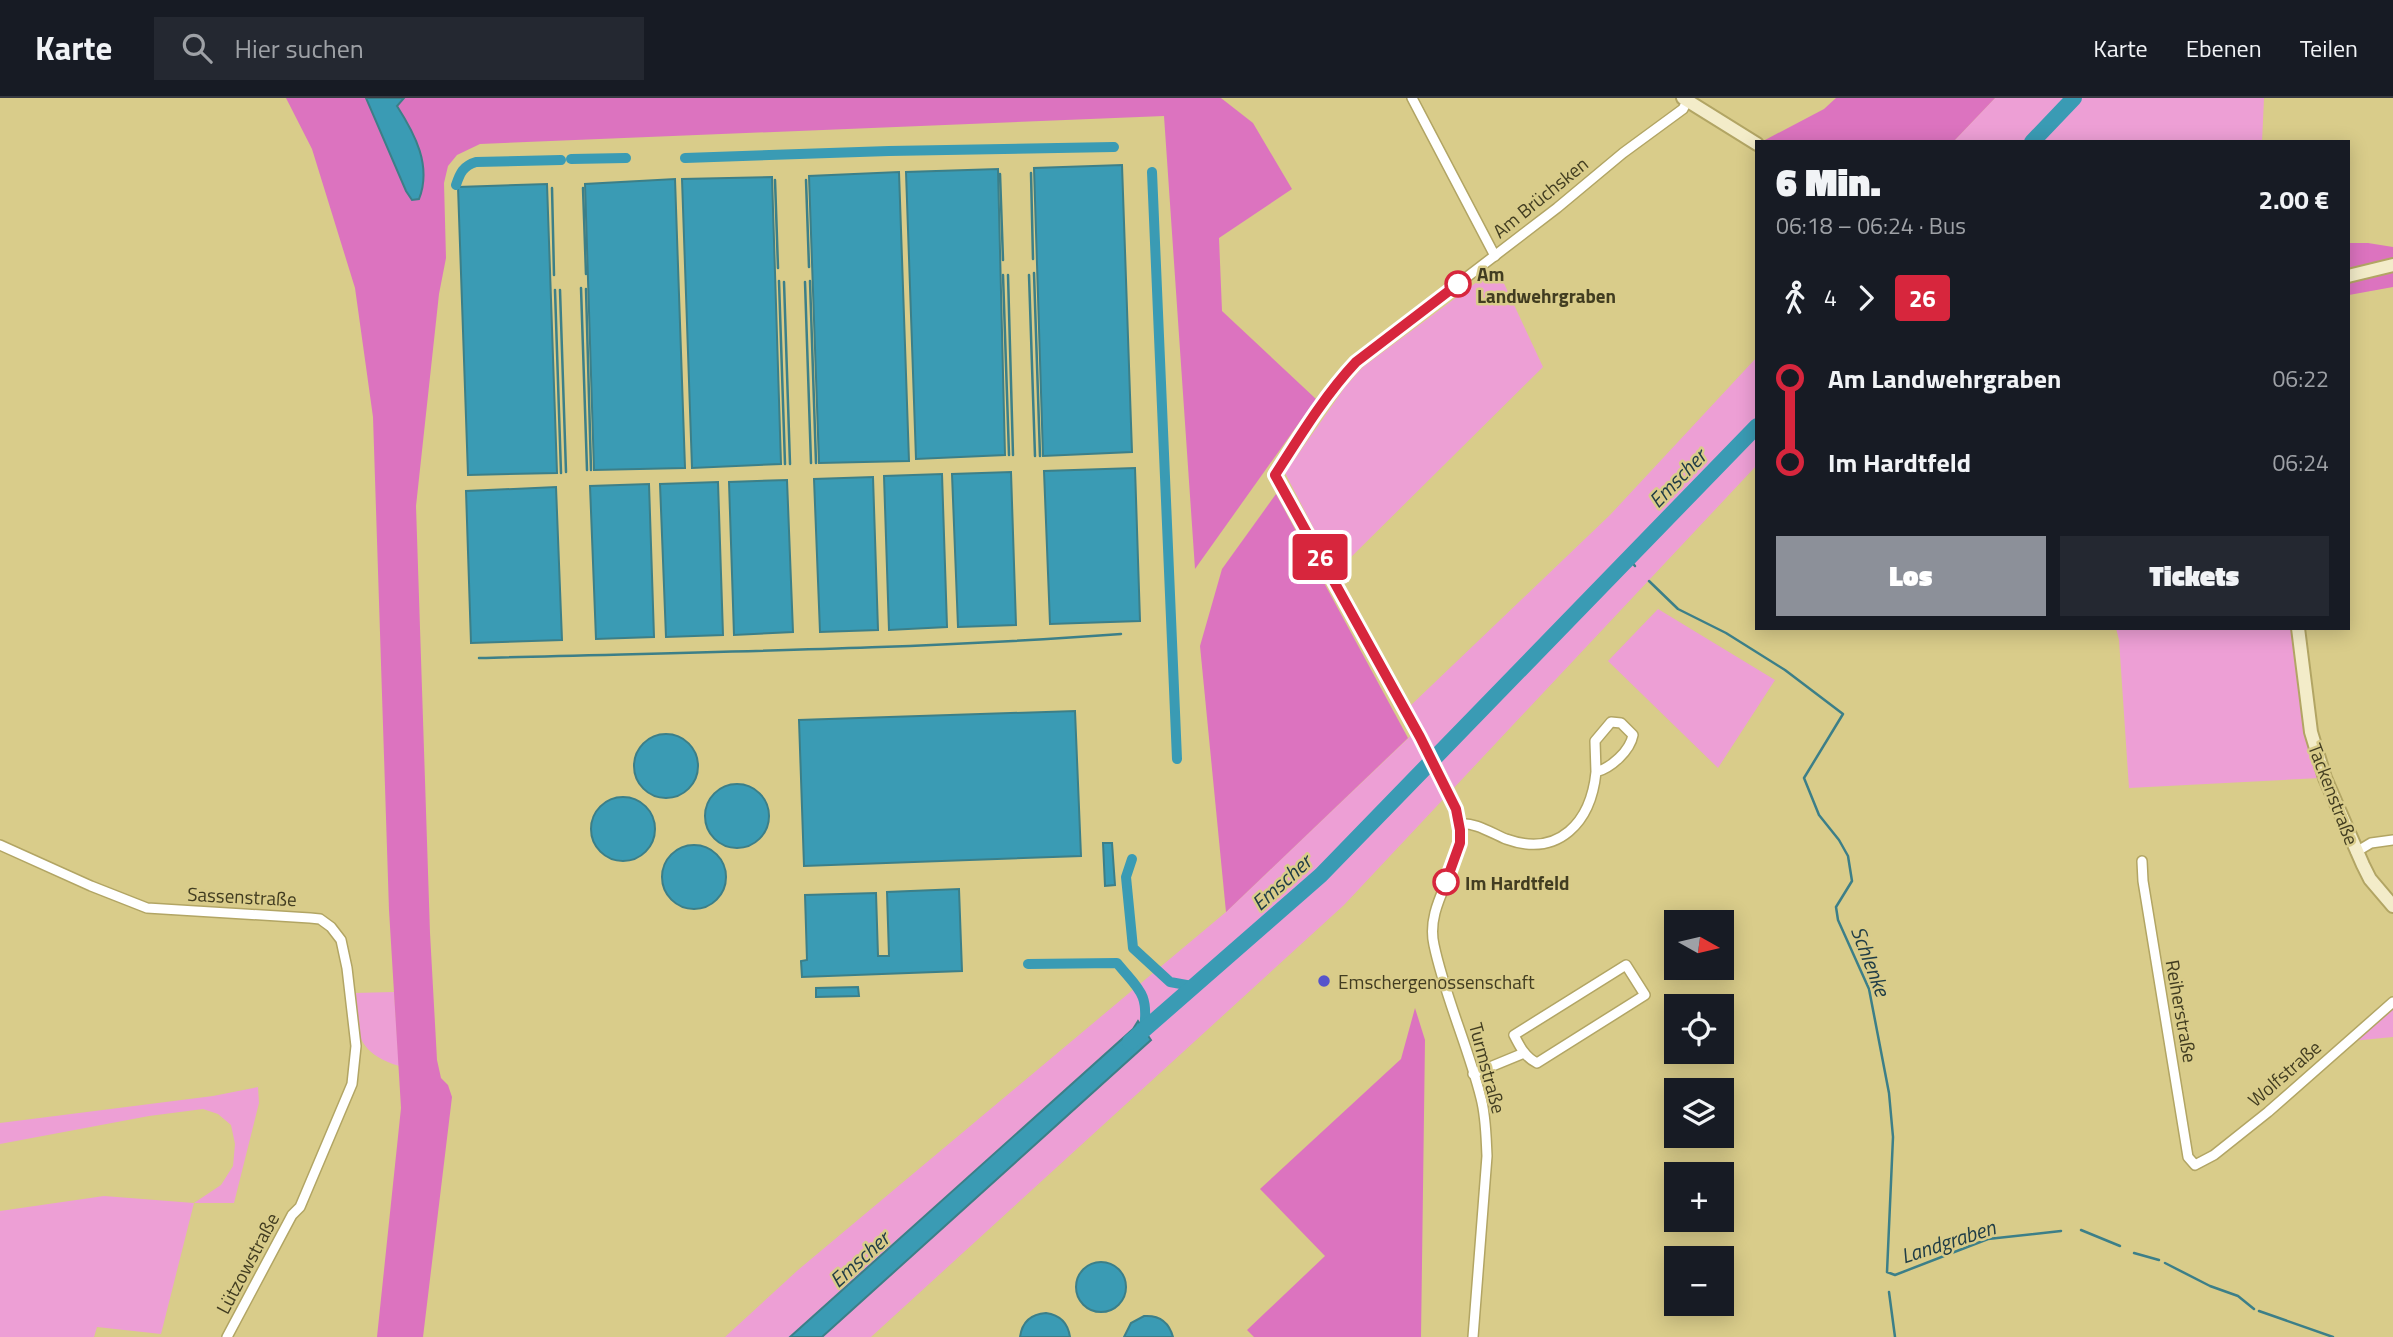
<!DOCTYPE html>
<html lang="de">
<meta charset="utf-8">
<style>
:root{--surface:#171b24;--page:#242831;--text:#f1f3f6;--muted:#9ea1a6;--line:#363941;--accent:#8c9099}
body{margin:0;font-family:"Titillium Web",sans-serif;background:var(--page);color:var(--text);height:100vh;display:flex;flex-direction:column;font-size:26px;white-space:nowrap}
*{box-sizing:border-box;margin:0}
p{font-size:23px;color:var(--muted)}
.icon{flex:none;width:38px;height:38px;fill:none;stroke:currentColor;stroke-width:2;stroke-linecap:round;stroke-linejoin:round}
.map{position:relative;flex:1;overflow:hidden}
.side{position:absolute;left:1755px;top:42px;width:595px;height:490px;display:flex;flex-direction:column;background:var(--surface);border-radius:0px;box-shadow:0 4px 18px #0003}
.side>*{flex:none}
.badge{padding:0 14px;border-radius:5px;font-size:24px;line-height:46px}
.needle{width:46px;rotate:98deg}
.fabs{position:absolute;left:1664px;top:812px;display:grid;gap:14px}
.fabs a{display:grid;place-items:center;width:70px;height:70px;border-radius:0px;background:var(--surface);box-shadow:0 4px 18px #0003;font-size:35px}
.map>.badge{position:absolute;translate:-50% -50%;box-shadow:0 0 0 4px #fff}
.legs{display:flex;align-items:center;gap:10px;height:77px;padding:0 21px;font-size:23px}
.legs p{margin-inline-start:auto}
.summary{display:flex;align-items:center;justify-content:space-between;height:119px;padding:0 21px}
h1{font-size:38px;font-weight:800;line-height:52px}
.action{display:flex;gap:14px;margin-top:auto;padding:14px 21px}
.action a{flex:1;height:80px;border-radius:0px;background:var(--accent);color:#fff;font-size:28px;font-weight:800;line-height:80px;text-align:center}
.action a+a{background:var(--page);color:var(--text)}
ul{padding:0 21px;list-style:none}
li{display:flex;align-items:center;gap:24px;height:84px;font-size:26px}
li i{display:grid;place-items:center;width:10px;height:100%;margin:0 9px;background:currentColor}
li i::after{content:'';width:18px;height:18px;margin:-9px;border:5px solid;border-radius:50%;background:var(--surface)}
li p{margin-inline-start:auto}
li:first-child i{background:linear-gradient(#0000 50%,currentColor 0)}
li:last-child i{background:linear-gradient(currentColor 50%,#0000 0)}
header{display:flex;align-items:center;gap:42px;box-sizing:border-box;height:98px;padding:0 35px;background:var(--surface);border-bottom:2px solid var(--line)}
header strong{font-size:33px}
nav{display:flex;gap:38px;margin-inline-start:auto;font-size:24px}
.search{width:490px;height:63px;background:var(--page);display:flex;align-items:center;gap:18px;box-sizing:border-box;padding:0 24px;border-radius:0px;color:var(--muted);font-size:26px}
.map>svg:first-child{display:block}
.green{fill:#ed9fd5}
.forest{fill:#dc73bf}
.water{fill:#3a9bb4;stroke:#3c7f88;stroke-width:2}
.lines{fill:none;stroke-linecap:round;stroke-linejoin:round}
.stream{stroke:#3c7f88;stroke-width:2.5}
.canal{stroke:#3a9bb4;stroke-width:10}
.river{stroke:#3a9bb4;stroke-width:16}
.street-casing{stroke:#b2a564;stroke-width:12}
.secondary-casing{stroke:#b2a564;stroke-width:16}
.street{stroke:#fff;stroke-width:9}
.secondary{stroke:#f3ecc9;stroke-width:12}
.line-1-casing{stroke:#fff;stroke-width:16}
.line-1{stroke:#d7263d;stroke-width:10}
.stop-1-dot{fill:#fff;stroke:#d7263d;stroke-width:3.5}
.poi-dot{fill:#5654cb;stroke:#d9cc8a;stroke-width:2.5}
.labels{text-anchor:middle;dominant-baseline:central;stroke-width:5;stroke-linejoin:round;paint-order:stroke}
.street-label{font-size:19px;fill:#423d21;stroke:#d9cc8a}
.stop-label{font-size:19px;font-weight:bold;fill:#423d21;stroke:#d9cc8a;text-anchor:start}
.poi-label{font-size:19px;fill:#423d21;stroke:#d9cc8a;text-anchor:start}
.water-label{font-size:21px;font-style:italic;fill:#203d46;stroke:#d9cc8a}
</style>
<header>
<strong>Karte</strong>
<div class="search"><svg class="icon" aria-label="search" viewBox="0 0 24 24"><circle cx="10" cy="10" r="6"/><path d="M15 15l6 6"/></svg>Hier suchen</div>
<nav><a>Karte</a><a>Ebenen</a><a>Teilen</a></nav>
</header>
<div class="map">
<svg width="2393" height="1239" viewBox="0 0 2393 1239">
<rect width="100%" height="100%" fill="#d9cc8a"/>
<g class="green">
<polygon points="1995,0 2264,0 2262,44 1953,44"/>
<polygon points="1493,172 1501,179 1543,269 1343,467 1335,471 1285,375 1345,289 1363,269"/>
<polygon points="1757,259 1757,367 1344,807 871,1239 725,1239 798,1172 1226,814 1420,629 1409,609 1610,417"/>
<polygon points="1658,511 1775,582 1718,670 1608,563"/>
<polygon points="2116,530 2295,530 2320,680 2129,690 2119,542"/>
<path d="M394,894L399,968C355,954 357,934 354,895Z"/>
<polygon points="2393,909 2393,939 2352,943"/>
<polygon points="258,989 259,1005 234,1105 194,1105 161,1236 97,1229 94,1239 0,1239 0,1113 104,1098 194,1105 221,1087 233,1068 235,1046 231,1027 218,1016 203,1011 149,1018 0,1046 0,1025 213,998"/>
</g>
<g class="forest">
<polygon points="286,0 1221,0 1253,25 1292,91 1219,140 1222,213 1316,301 1195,471 1164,18 480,46 457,57 448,68 444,85 446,160 439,196 416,408 430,835 437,962 441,980 448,987 452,999 423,1239 377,1239 401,1010 389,812 373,319 355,190 312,51"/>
<polygon points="1836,0 1995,0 1953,44 1765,42 1824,11"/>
<polygon points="2348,145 2368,145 2393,149 2393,189 2349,197"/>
<polygon points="1276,396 1408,640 1226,814 1200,548 1222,471"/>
<polygon points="1415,910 1425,942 1421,1239 1254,1239 1247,1232 1325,1158 1260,1091 1401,961"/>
</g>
<g class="water">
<path d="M366,0H404L397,8C415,36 432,68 419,101L412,102L406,93Z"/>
<polygon points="1122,67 1132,354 1043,358 1034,70"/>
<polygon points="998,71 1005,357 916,361 906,74"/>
<polygon points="899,74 909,363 819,365 809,78"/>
<polygon points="772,79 781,366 692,370 682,81"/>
<polygon points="675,81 685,370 594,372 585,86"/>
<polygon points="547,86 557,375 468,377 458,89"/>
<polygon points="1135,370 1140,523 1050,526 1044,373"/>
<polygon points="1011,374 1016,527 958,529 952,376"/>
<polygon points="942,376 947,529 889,532 884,378"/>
<polygon points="873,379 878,532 820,534 814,381"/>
<polygon points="787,382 793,534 734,537 729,384"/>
<polygon points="718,384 723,537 666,539 660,386"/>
<polygon points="649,386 654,539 596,541 590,388"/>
<polygon points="556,389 562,542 471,545 466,393"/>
<polygon points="1075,613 1081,758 804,768 799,622"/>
<circle cx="666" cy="668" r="32"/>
<circle cx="737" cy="718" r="32"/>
<circle cx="623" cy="731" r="32"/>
<polygon points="1103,745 1112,745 1115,787 1105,788"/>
<circle cx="694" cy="779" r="32"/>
<polygon points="959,791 962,873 802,879 801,863 807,862 805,797 876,795 878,858 889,858 887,794"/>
<polygon points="858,889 859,898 816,899 816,890"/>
<polygon points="1138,923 1151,942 822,1239 790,1239 1133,931"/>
<circle cx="1101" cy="1189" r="25"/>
<path d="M1046,1215C1060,1217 1068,1225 1070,1239H1020C1022,1224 1031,1216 1046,1215Z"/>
<path d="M1144,1218C1159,1217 1169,1224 1173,1239H1124L1131,1225Z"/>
</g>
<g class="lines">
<g class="stream">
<polyline points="1031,75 1033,161"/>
<polyline points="1000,76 1003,162"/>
<polyline points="775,82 778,170"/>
<polyline points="806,82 809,169"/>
<polyline points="552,90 554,177"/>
<polyline points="583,90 586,176"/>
<polyline points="1034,175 1040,358"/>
<polyline points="1003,177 1009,357"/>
<polyline points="1008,177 1013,357"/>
<polyline points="1029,177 1035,358"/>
<polyline points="779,183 785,366"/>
<polyline points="810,183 816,365"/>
<polyline points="784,184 790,366"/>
<polyline points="805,184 811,365"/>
<polyline points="581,190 587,372"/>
<polyline points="586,191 591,372"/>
<polyline points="555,192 561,375"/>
<polyline points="560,192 566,374"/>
<polyline points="1629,461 1635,468"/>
<polyline points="1649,483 1678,511 1726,535 1785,572 1843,616 1804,680 1819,717 1839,742 1848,758 1852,783 1836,809 1838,822 1869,891 1889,995 1893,1039 1887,1174 1895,1177 1988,1141 2061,1133"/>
<path d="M479,560C693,554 908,552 1121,536"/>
<polyline points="2081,1132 2120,1148"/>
<polyline points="2134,1155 2159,1162"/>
<polyline points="2165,1165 2210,1188 2238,1198 2254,1211"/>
<polyline points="1889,1194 1895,1239"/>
<polyline points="2259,1213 2333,1239"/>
</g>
<g class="canal">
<polyline points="685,60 889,53 1114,49"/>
<polyline points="571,61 626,60"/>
<polyline points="1152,74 1177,661"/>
<path d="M456,87C460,75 463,68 476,64L561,62"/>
<polyline points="1132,761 1126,779 1133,850 1170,884 1192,888"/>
<path d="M1028,866L1117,865C1139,892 1149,895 1144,931"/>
</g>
<g class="river">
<polyline points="2032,44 2074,0"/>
<polyline points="1130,944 1321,777 1757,328"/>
</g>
<defs>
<g id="street">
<polyline points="1412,0 1495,158"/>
<path d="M1459,726C1476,724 1491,735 1506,741C1559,760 1591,724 1596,674C1611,670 1630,653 1633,637L1621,625L1611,624L1595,643L1596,674"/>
<polyline points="0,747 91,788 147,810 310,820 320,821 331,829 341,842 347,870 356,948 352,986 300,1109 292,1117 227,1239"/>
<polyline points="2356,754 2371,745 2393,742"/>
<polyline points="2142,763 2143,783 2188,1059 2195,1067 2214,1057 2268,1014 2393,904"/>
<path d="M1626,867L1645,897L1537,965C1525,959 1520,949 1514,937Z"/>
<polyline points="1473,976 1524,955"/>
<path d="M1473,1239L1487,1058C1486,1039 1486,1019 1481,1000C1468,948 1445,899 1434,847C1424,803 1467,768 1459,724C1452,688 1419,639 1401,605C1359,529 1317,453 1275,377L1343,278L1356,264L1557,110L1623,55L1683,11L1687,3"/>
</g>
<g id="secondary">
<polyline points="1683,0 1757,46"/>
<polyline points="2348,178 2393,167"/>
<polyline points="2298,530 2311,634 2325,680 2363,767 2370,781 2393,808"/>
</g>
</defs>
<use href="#street" class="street-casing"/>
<use href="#secondary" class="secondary-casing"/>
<use href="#street" class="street"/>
<use href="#secondary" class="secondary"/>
</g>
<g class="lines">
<defs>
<path id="line-1" d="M1446,784L1460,745V732L1456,711L1420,639L1275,377C1300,338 1325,297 1356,264L1458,186"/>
</defs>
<use href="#line-1" class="line-1-casing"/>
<use href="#line-1" class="line-1"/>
</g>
<g class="stop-1-dot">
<circle cx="1458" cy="186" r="12"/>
<circle cx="1446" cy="784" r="12"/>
</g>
<circle class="poi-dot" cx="1324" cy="883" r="7"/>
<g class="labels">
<g class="street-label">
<text transform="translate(1540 99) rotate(-39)">Am Brüchsken</text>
<text transform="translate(2334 696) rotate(69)">Tackenstraße</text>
<text transform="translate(242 798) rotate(3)">Sassenstraße</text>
<text transform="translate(2182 913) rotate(80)">Reiherstraße</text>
<text transform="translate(1488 970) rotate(75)">Turmstraße</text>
<text transform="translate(2284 975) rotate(-41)">Wolfstraße</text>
<text transform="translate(247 1165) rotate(-62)">Lützowstraße</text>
</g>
<g class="stop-label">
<text x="1477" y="175">Am<tspan x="1477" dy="22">Landwehrgraben</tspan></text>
<text x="1465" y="784">Im Hardtfeld</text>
</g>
<g class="poi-label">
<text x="1338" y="883">Emschergenossenschaft</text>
</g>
<g class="water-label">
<text transform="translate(1677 380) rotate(-46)">Emscher</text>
<text transform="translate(1281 784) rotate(-42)">Emscher</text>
<text transform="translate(1871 863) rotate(69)">Schlenke</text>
<text transform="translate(1948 1143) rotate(-18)">Landgraben</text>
<text transform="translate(859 1161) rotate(-42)">Emscher</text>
</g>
</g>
</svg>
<div class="fabs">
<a><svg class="needle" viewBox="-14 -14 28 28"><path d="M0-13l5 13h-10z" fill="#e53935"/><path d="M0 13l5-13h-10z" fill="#9ea1a6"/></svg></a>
<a><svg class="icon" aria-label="locate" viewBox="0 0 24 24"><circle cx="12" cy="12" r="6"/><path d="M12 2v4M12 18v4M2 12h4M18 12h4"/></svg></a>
<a><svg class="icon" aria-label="layers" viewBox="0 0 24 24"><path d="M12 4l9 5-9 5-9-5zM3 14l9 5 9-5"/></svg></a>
<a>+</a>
<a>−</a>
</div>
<b class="badge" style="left:1320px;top:459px;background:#d7263d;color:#fff">26</b>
<section class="side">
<div class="summary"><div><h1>6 Min.</h1><p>06:18 – 06:24 · Bus</p></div><b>2.00 €</b></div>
<div class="legs"><svg class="icon" aria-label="walk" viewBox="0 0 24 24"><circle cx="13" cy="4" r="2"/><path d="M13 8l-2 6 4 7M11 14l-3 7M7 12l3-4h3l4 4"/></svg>4<svg class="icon" aria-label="forward" viewBox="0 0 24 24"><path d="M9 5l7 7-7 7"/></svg><b class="badge" style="background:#d7263d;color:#fff">26</b></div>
<ul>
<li><i style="color:#d7263d"></i><b>Am Landwehrgraben</b><p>06:22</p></li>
<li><i style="color:#d7263d"></i><b>Im Hardtfeld</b><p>06:24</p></li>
</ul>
<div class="action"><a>Los</a><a>Tickets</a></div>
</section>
</div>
